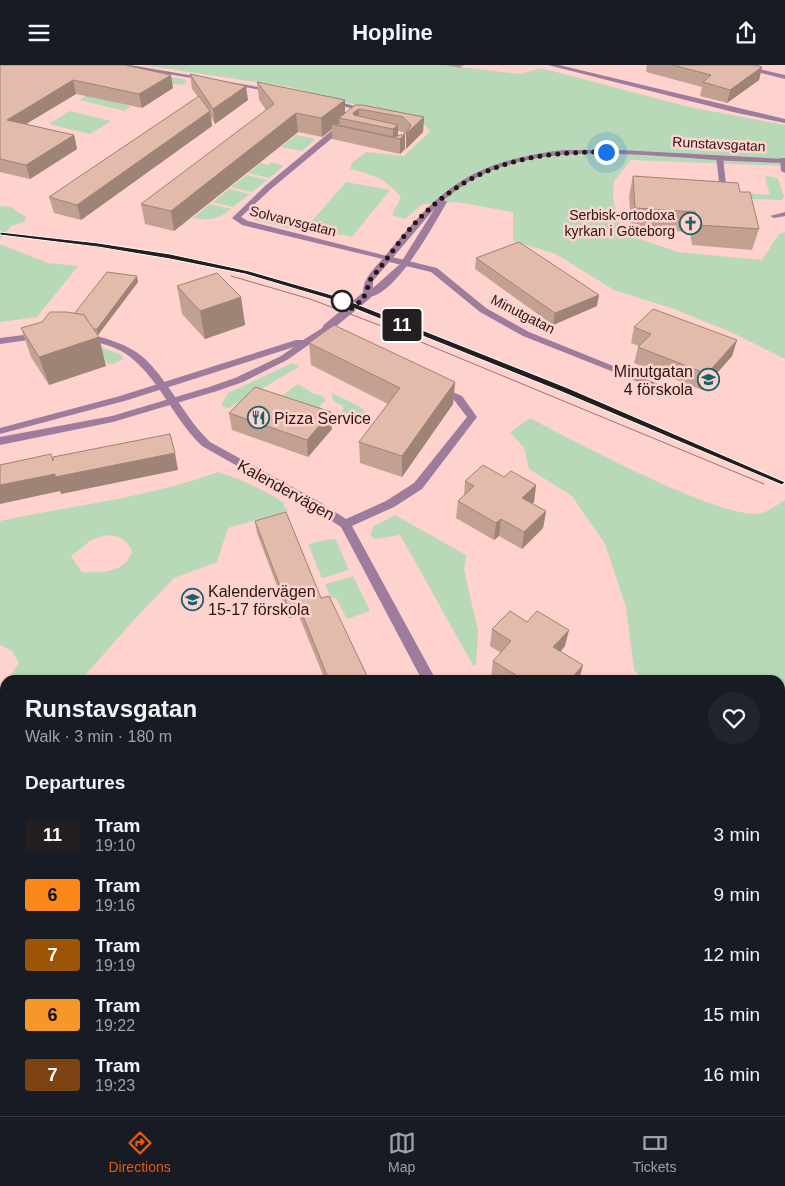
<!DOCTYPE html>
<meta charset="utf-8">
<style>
:root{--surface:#171b24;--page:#20242c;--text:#f1f3f6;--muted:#9ea1a6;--line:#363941;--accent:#ea580c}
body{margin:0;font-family:Arial,sans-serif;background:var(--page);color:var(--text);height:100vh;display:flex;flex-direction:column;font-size:19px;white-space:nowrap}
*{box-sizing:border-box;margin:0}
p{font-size:16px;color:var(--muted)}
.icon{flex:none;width:28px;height:28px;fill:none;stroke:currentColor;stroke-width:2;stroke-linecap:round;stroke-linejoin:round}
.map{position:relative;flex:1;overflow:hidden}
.sheet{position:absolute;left:0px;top:610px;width:785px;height:441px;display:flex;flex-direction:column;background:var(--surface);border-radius:15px 15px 0 0;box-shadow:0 1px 4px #0004}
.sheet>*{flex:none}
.badge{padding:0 10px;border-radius:4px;font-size:18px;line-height:32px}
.you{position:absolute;width:25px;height:25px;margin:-12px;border:4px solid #fff;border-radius:50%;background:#1a73e8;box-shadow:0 0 0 8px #1a73e833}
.map>.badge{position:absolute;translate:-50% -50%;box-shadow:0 0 0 2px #fff}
h2{padding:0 25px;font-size:19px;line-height:45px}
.round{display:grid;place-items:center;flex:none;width:52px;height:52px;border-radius:26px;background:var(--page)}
.summary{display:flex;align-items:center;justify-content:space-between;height:85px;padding:0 25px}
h1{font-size:24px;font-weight:800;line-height:38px}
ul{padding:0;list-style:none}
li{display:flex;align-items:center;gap:15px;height:60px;padding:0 25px}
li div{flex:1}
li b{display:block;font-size:19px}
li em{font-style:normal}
li .badge{min-width:55px;font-weight:700;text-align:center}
header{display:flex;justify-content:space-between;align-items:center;height:65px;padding:0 25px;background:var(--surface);font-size:22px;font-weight:800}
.tab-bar{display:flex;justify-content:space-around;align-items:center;height:70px;border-top:1px solid var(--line);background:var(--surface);font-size:14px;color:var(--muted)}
.tab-bar a{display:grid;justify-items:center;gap:2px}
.tab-bar .on{color:var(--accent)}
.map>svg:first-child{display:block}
.green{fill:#b7d9b8;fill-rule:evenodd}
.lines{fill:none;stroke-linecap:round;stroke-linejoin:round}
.service{fill:#9e7c9e;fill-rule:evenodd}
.minor{fill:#9e7c9e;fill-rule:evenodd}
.tertiary{fill:#9e7c9e;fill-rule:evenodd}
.tram{stroke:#947673;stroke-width:1}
.tertiary-bridge{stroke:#9e7c9e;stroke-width:9}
.wall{fill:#c2a192}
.shaded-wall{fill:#9e8377}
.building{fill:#e2bbaa;stroke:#9e8377}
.line{fill:#231f20;stroke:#fff}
.walk{stroke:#271716;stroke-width:5;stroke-dasharray:0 9}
.stop-dot{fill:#fff;stroke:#231f20;stroke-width:2.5}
.labels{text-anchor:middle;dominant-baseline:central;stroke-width:5;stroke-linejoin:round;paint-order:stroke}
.far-street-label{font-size:14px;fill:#271716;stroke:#ffd2cd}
.far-poi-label{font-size:14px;fill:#271716;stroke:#ffd2cd;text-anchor:end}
.poi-label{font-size:16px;fill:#271716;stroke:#ffd2cd;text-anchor:start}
.street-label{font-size:16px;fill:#271716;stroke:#ffd2cd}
</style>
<header><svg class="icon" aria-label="menu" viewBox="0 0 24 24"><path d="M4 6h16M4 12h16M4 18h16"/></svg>Hopline<svg class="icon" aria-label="share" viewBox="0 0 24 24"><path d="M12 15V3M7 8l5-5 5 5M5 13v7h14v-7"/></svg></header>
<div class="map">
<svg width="785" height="1051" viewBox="0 0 785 1051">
<rect width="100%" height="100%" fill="#ffd2cd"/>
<g class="green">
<path d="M143,0H443L520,9L541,3L689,42L785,60V101L631,95L614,116L613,134L622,168L678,187L762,195L779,169L785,167V294L733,268L674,244L614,225L556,189L513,176V147L457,137L423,139L405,154L392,150L401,132C386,114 372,109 350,104L352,98L366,87L404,91L430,66L423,58L290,22Z"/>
<path d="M127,6L184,14L187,17L182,20C145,13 146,18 115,37L130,41L125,46L79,35Z"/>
<polygon points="70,46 111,56 90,69 49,59"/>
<polygon points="296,70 315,74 302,86 281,82"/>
<polygon points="271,97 284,101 269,113 248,108 261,98 268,100"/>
<polygon points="247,110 267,115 252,127 231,122"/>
<polygon points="766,111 778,113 784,132 782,135 724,133 723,127 770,130 765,113"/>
<polygon points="346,117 390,125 352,172 306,163"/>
<polygon points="229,124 250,129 233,142 213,137"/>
<path d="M210,139L231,144C219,154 209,156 193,153Z"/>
<polygon points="0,141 10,142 26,152 24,157 11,161 0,174"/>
<polygon points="253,146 283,154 286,152 287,157 293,162 291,164 255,155 250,151"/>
<polygon points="0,179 48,198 78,201 37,252 0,257"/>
<polygon points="101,282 122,290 123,294 113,299 108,299 98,284"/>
<polygon points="292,298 300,301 229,343 223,342 221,340 228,328"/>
<path d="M298,319L312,328L323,331L326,336L322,338L319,344L330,350L339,349L343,344V341L333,336L332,328L359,341L366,347C350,371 310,342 292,333L282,337L278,334Z"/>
<path d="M530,353C568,373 726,458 762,448C769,446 778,439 785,435V845L780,839V615H644L634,605L626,542L605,479L572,431L529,404L524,383L510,367Z"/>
<path d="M218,407C244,415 261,424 285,438L283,440L288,446L228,463L217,497L174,513L132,557L81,615H8L19,597L12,586L0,580V456C73,440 148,433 218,407ZM104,470C118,470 125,473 132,485C127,508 101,508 82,507L71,491L90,476Z"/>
<polygon points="395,450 466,490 464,504 478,566 476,600 473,600 400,470 376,474 370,470 374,461"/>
<polygon points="330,474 336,475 349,505 322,513 308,479"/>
<polygon points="353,511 370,546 347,554 336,533 331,533 325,519"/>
<polygon points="5,618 5,958 0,953 0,624"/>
<polygon points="102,1046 195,1046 200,1051 108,1051"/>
<polygon points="206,1046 479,1046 482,1051 203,1051"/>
<polygon points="630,1046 680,1046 683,1051 633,1051"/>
</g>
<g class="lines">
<g class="service">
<polygon points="342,57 349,59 271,124 241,152 248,156 391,192 391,196 242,160 232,153 265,121"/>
<polygon points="716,91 723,93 726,119 719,117"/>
<polygon points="780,93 785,93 785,108 781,106"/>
<polygon points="785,147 785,151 774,153 770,151"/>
</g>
<g class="minor">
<polygon points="115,0 130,0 276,25 273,27"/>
<polygon points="548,0 559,0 785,54 785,58 733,47"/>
<polygon points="730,0 741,0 785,10 785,14"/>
<polygon points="329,34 358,42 362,46 359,48 354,44 327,37 327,35"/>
<polygon points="388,191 437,203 486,243 529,267 658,319 657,321 649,321 523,271 480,247 431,207 385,196 384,194"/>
<polygon points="40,268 43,269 43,273 0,279 0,273"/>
<path d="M82,268C107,273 134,280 151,300C173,324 186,354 210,377L318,436L346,454L386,436L414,418L467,352L454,335L434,324L439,321L462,331L477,352L422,424L394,442L352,461L436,615H422L341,462L310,442L202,381C172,353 158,309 123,287C109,279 94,277 79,273V269Z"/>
<polygon points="700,1046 719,1046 721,1051 702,1051"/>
</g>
<g class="tertiary">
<path d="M564,85H620L785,94V98C753,97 721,96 690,93C608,88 511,76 444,135L447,137C434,159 393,237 364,232C359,216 376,202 386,190C442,121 473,96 564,85ZM435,143L400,199L373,223V216Z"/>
<polygon points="327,260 332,263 330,265 287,295 243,317 217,326 113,357 0,380 0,372 112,351 209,322 235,313 281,291 294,282 128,335 0,369 0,363 120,331 296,275 303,275"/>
</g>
<g class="tram">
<polyline points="2,169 179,193 249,208 306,224 416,265 773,413"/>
<polyline points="231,211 310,234 387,263 764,419"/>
</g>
<polyline class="tertiary-bridge" points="327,263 367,230"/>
</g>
<g class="wall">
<polygon points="0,0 173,23 142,43 76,29 26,59 74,70 77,84 30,114 0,107"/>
<polygon points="444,0 464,0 460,3"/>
<polygon points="647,0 755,0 762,2 759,15 727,38 700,31 702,22 646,7"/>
<polygon points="190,9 248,35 215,59 211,52 212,61 81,155 54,148 49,132 198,32 192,24"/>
<polygon points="257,17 345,48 355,40 424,52 423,67 406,84 406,70 403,67 398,66 398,71 405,69 405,84 400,89 332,74 332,64 322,72 298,67 174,166 145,159 141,139 266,45 259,35"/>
<polygon points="633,111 740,127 759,164 752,185 692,180 690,167 631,163 629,131"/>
<polygon points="476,193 597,241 553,260 475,204"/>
<polygon points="138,217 98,270 97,270 106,301 49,320 31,292 21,263 74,248"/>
<polygon points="177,221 241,232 245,260 205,274 182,249"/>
<polygon points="634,262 737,275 732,291 702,325 634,298 638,282 639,281 631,278"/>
<polygon points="309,278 455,317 453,339 402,412 360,398 359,377 388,339 311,300"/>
<polygon points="229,348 332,364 308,392 232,365"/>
<polygon points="504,412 536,420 534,437 532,438 546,446 543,463 522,484 499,471 494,475 456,453 458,436 464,431 465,416"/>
<polygon points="255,456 321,533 369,615 325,615 299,551 289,553 257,468"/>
<polygon points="492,564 565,581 560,587 583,600 579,615 496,615 491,612 493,596 501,588 490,581"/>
<polygon points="785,986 785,1012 780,1008 780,995"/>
<polygon points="785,1032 785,1051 775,1051 777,1046 780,1046 780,1041"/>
<polygon points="550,1046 621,1046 624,1051 553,1051"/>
</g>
<g class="shaded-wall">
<polygon points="762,2 759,15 727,38 730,25"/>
<polygon points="171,10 173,23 142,43 139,29"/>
<polygon points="73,15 76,29 11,68 7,55"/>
<polygon points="246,21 248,35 215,59 213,44"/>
<polygon points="345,35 345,53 339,53 340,58 336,60 332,59 332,64 322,72 321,53"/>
<polygon points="359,44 359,57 353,48"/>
<polygon points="210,46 212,61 81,155 77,140"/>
<polygon points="296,48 298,67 174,166 171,146"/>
<polygon points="424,52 423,67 406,84 406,69"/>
<polygon points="398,60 398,73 393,72 393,64"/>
<polygon points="405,69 405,84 400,89 400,74"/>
<polygon points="74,70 77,84 30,114 26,100"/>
<polygon points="137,211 138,217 98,270 97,264"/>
<polygon points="599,230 597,241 553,260 555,248"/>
<polygon points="241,232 245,260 205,274 200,246"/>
<polygon points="99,272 106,301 49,320 39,292"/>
<polygon points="737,275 732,291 702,325 707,309"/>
<polygon points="455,317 453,339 402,412 402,391"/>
<polygon points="331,347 332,364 308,392 307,375"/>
<polygon points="175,388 178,405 61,429 60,426 0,439 0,420 55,409 59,411"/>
<polygon points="536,420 534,437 519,450 522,433"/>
<polygon points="546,446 543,463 522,484 524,467"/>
<polygon points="501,454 499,471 494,475 496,458"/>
<polygon points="298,539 299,551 289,553 288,542"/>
<polygon points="569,565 565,581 550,599 553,582"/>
<polygon points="583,600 579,615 570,615"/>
</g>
<g class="building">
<polygon points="0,0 125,0 171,10 139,29 73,15 7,55 74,70 26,100 0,94"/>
<polygon points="672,0 755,0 762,2 730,25 703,17 711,10"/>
<polygon points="190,9 246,21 213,44"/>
<polygon points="257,17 345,35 321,53 296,48 171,146 141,139 274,39"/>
<polygon points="199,31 210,46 77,140 49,132"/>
<polygon points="355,40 362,40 424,52 406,69 411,60 403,52 359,44 353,48 354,50 398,60 393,64 339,53"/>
<polygon points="332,59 393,72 405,69 400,74"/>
<polygon points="633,111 738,118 740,127 750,127 759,164 697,160 695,147 635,143"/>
<polygon points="519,177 599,230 555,248 476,193"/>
<polygon points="107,207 137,211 97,264 93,264 84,250 74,249"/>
<polygon points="217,208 241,232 200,246 177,221"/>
<polygon points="653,244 737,275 707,309 638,282 651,269 634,262"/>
<polygon points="50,247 67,247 84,250 99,272 39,292 21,263 42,257"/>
<polygon points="334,260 455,317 402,391 359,377 400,323 309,278"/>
<polygon points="255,322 331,347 307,375 229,348"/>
<polygon points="170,369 175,388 55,412 55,409 0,420 0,400 51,389 53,396 53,392"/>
<polygon points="483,400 504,412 511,406 536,420 522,433 546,446 524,467 501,454 496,458 458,436 474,421 465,416"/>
<polygon points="286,447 321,533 329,531 369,615 329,615 298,539 288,542 255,456"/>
<polygon points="510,546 527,557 537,546 569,565 553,582 583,600 570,615 543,615 536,610 532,615 524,615 493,596 511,576 492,564"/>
<polygon points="0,1019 5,1024 5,1046 31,1046 37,1051 0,1051"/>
<polygon points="557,1046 621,1046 624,1051 560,1051"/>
</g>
<polygon class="line" points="0,167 98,178 170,189 249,206 339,232 568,323 785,417 782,420 562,327 333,235 245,209 170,194 98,182 0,170"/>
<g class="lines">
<path class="walk" d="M342,236L347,247C361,236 366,234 369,216C389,193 405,166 427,146C481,96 536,87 606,87"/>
</g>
<defs>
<symbol id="church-ring" viewBox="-11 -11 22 22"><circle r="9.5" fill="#ffd2cd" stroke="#16636c" stroke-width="1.5"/><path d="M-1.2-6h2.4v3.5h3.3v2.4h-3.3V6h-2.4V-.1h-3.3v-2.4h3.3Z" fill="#16636c"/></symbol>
<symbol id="school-ring" viewBox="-11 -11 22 22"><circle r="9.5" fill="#ffd2cd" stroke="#16636c" stroke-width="1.5"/><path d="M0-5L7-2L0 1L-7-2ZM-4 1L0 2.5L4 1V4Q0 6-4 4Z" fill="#16636c"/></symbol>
<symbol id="restaurant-ring" viewBox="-11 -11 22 22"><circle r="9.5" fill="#ffd2cd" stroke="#16636c" stroke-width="1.5"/><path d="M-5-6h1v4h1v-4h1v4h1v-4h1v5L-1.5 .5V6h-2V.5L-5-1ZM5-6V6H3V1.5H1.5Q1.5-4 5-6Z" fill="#16636c"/></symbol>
</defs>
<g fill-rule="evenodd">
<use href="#church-ring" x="678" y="146" width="25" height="25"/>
<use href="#school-ring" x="696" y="302" width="25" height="25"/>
<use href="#restaurant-ring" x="246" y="340" width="25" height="25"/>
<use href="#school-ring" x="180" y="522" width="25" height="25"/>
</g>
<circle class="stop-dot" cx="342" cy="236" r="10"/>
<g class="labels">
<g class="far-street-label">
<text transform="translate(719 79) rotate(3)">Runstavsgatan</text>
<text transform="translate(293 156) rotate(14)">Solvarvsgatan</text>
<text transform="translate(523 249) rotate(27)">Minutgatan</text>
</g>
<g class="far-poi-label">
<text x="675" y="150">Serbisk-ortodoxa<tspan x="675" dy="16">kyrkan i Göteborg</tspan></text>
</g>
<g class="poi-label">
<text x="693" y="306" text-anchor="end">Minutgatan<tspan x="693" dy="18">4 förskola</tspan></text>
<text x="274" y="353">Pizza Service</text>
<text x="208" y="526">Kalendervägen<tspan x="208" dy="18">15-17 förskola</tspan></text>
</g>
<g class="street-label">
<text transform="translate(286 425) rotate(29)">Kalendervägen</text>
</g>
</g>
</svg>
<div class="you" style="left:606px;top:87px"></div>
<b class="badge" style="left:402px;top:260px;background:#231f20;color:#fff">11</b>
<section class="sheet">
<div class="summary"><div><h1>Runstavsgatan</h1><p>Walk · 3 min · 180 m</p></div><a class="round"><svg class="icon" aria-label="heart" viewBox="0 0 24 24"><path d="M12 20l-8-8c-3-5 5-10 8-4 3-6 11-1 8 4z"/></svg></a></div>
<h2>Departures</h2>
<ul>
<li><span class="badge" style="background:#231f20;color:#fff">11</span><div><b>Tram</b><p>19:10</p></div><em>3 min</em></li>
<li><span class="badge" style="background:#fa8719;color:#111">6</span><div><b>Tram</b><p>19:16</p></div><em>9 min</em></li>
<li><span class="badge" style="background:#9c5506;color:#fff">7</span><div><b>Tram</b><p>19:19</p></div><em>12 min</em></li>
<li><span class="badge" style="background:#f79727;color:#111">6</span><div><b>Tram</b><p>19:22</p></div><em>15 min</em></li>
<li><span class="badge" style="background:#7d4313;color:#fff">7</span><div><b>Tram</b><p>19:23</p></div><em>16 min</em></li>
</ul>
</section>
</div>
<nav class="tab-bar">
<a class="on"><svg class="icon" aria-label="directions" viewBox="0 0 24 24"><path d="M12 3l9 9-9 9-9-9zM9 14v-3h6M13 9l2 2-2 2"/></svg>Directions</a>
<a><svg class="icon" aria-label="map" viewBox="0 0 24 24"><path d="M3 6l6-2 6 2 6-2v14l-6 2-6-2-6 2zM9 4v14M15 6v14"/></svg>Map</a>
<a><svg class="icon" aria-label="tickets" viewBox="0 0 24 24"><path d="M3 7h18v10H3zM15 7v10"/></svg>Tickets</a>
</nav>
